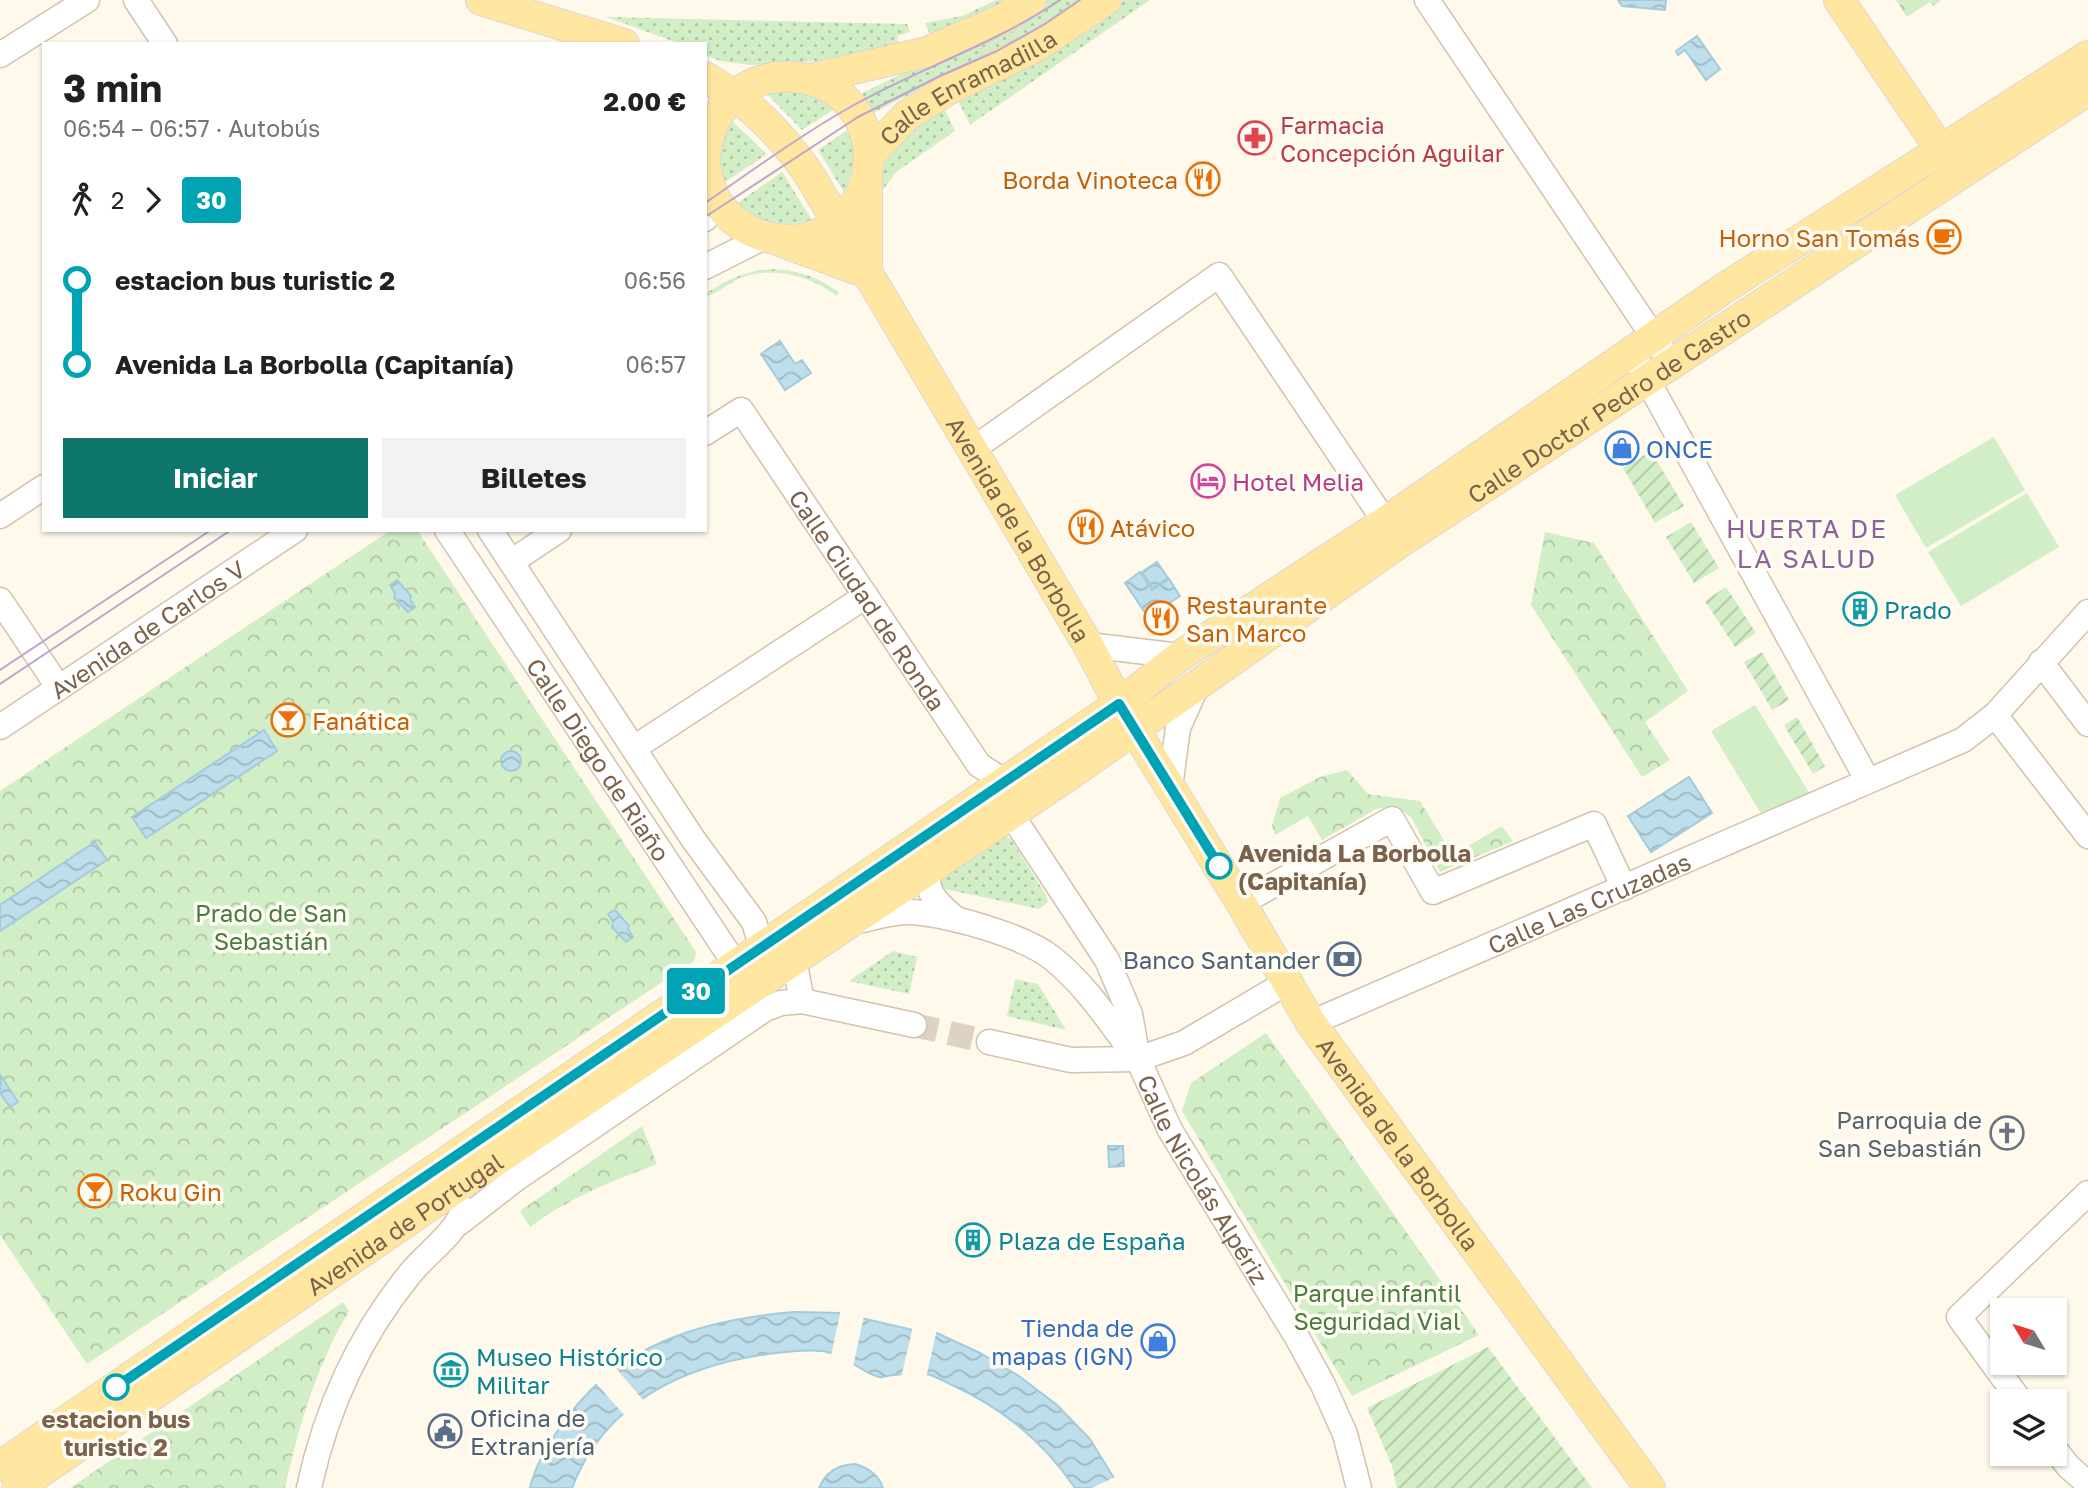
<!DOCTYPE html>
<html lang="es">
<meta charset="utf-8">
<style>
:root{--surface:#fff;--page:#f2f2f2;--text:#202124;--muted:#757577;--accent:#0f766e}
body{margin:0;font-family:"Golos Text",sans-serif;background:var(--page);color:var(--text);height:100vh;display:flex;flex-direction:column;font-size:26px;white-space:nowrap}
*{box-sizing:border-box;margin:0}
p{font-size:23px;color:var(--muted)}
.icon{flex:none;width:38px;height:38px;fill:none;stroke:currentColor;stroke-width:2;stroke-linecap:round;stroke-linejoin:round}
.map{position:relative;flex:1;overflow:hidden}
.panel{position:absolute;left:42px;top:42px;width:665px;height:490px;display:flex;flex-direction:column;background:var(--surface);border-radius:0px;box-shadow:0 2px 5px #0004}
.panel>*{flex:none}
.badge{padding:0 14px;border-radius:5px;font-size:24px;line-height:46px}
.needle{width:46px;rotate:308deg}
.controls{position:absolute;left:1990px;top:1298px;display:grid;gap:14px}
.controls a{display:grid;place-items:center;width:77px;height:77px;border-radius:0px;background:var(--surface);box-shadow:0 2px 5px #0004;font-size:35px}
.map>.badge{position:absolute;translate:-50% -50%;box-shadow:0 0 0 4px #fff}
.legs{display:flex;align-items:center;gap:10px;height:77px;padding:0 21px;font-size:23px}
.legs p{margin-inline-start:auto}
.headline{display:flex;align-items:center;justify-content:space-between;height:119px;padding:0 21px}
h1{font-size:38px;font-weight:700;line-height:52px}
.primary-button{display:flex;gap:14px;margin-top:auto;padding:14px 21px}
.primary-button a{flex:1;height:80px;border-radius:0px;background:var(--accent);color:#fff;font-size:28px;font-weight:700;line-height:80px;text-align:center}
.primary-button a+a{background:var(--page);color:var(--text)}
ul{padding:0 21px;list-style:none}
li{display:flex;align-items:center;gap:24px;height:84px;font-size:26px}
li i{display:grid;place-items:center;width:10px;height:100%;margin:0 9px;background:currentColor}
li i::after{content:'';width:18px;height:18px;margin:-9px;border:5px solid;border-radius:50%;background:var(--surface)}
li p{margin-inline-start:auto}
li:first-child i{background:linear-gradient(#0000 50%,currentColor 0)}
li:last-child i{background:linear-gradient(currentColor 50%,#0000 0)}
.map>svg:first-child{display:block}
.grass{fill:url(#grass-dots)}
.forest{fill:url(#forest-crowns)}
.garden{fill:url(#garden-furrows)}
.pitch{fill:#d2eec7}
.water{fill:url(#water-waves);stroke:#a2ccdc;stroke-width:2}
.pier{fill:#fef9eb}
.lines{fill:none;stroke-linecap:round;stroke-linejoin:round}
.minor-tunnel{stroke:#ded3c3;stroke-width:24;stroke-dasharray:24 12;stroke-linecap:butt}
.minor-casing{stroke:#d2c2ae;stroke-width:27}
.major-casing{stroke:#ddd6d0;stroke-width:32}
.minor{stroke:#fff;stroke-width:24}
.major{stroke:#ffe7a1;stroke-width:30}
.tram{stroke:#bea6ca;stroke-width:2}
.line-1-casing{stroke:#fff;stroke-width:16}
.line-1{stroke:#00a3b4;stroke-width:10}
.stop-1-dot{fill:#fff;stroke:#00a3b4;stroke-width:3.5}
.labels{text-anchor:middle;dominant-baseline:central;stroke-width:7;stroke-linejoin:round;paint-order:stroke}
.street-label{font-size:24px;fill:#7c624b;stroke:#fffcf3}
.health-label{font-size:24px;fill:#be3a42;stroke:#fffcf3;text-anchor:start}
.food-label{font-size:24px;fill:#c56008;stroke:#fffcf3;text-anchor:start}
.shop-label{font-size:24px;fill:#366cbe;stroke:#fffcf3;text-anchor:start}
.hotel-label{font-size:24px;fill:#b23c85;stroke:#fffcf3;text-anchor:start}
.culture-label{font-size:24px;fill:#0d838f;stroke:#fffcf3;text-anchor:start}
.stop-label{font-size:24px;font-weight:bold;fill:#7c624b;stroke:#fffcf3;text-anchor:start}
.park-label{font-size:24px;fill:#497c3f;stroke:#fffcf3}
.service-label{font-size:24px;fill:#4e5e75;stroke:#fffcf3;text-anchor:end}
.worship-label{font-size:24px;fill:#5b616d;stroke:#fffcf3;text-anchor:end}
.neighbourhood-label{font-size:26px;letter-spacing:2px;fill:#8c6397;stroke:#fffcf3}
</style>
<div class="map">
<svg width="2088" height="1488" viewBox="0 0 2088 1488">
<defs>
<pattern id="grass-dots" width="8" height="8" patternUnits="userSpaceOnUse" patternTransform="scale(1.75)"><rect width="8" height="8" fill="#d2eec7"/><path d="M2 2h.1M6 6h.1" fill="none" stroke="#afc4a4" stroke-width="1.8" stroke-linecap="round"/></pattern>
<pattern id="forest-crowns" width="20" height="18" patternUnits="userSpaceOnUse" patternTransform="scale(1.75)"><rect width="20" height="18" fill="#d2eec7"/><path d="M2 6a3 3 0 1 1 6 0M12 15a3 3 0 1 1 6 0" fill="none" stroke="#afc4a4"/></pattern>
<pattern id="garden-furrows" width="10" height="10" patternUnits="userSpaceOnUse" patternTransform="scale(1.75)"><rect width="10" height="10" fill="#d2eec7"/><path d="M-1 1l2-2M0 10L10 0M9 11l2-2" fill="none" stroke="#afc4a4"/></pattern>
<pattern id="water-waves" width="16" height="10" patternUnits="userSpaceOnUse" patternTransform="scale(1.75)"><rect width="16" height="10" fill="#bddeea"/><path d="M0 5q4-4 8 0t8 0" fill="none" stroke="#9fb7c0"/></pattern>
</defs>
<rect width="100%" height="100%" fill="#fef9eb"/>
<g class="grass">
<polygon points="996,0 1012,0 930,35 925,23 962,16"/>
<polygon points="1047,0 1091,0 1070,14 873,113 862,93 1020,17"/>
<polygon points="1124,0 1150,0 970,125 956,96 1060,43"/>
<polygon points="606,17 907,24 910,32 897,36 899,45 819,61 750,65 720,61 705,55 705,44 681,44"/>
<polygon points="802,89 836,108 802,130 764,91"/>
<path d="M942,104L955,131L896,172L882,191L875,189C886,144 908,132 942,104Z"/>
<polygon points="729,118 767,154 724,183 718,163"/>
<path d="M849,129C858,156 854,167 844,192L818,150Z"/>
<path d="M782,172L812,220C781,227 761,225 736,204Z"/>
<path d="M770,269C797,270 818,276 839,293L837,296C809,275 772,265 738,279C727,284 715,295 705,297V294C726,280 745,271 770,269Z"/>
<polygon points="1005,836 1011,839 1046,895 1048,902 1039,909 940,888 937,879"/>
<polygon points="893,951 917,957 909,994 849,981"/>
<polygon points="1015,979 1038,984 1066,1030 1007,1016"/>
</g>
<g class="forest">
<polygon points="1896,0 1940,0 1940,1 1933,6 1930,2 1907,17"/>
<polygon points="391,530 417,530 696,952 694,961 87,1364 0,1235 0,791"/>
<polygon points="1545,532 1594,543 1688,691 1645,722 1670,760 1642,777 1531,605"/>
<polygon points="1347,770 1368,794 1420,801 1453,855 1502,826 1513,841 1440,872 1411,817 1395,806 1376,809 1322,840 1308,816 1275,835 1272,825 1280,798 1320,777"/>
<polygon points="1266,1033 1479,1335 1352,1396 1182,1111 1191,1083"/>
<path d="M642,1126L657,1164C612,1181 569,1198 530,1227L520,1211Z"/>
<path d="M343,1302L349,1311C316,1367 299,1425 285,1488H70Z"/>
</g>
<g class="garden">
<polygon points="1651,451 1684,506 1655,523 1623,468"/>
<polygon points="1691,522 1719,568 1694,583 1666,537"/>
<polygon points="1726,587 1756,633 1735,647 1705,601"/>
<polygon points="1762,652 1789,700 1772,710 1744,662"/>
<polygon points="1797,717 1825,766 1813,774 1784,725"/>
<polygon points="1488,1347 1592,1488 1397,1488 1392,1466 1367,1408"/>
</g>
<g class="pitch">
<polygon points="1994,437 2025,490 1926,548 1895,495"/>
<polygon points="2027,493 2059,547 1961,606 1928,552"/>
<polygon points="1755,705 1810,794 1763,817 1711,731"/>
</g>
<g class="water">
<polygon points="1618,0 1666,0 1665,10 1622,6"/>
<polygon points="1697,36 1720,69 1706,80 1685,50 1678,55 1676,51"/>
<polygon points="780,341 795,364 802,360 811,373 785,390 761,354"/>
<polygon points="1157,562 1168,578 1153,588 1142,572"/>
<polygon points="1140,572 1152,590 1169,579 1180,596 1148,617 1125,583"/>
<polygon points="397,580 411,596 410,600 415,607 408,612 394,598 395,593 390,585"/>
<polygon points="264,730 277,751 146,838 132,817"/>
<circle cx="511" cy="761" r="10"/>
<polygon points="1689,777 1712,813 1651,852 1628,816"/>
<polygon points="95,842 107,860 0,931 0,905"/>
<polygon points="615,910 629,926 628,929 633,937 626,942 612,927 613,922 608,914"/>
<polygon points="1,1076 18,1102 10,1107 0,1093"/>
<polygon points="1108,1146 1123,1146 1124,1166 1109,1167"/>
<path d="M794,1312L840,1313L913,1330L937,1333L980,1353L1019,1376L1057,1405L1090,1439L1120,1488H1075C1044,1442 1001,1407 950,1384C943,1381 934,1375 926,1374C917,1373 903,1374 894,1375C888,1375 885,1378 879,1377C862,1373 848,1357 831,1353C814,1348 785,1352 768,1354C683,1366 604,1403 572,1488H530C535,1466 548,1444 561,1426C617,1344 701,1320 794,1312Z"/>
<path d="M855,1464C868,1468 878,1474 883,1488H819C826,1472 837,1465 855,1464Z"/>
</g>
<g class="pier">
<polygon points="841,1309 864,1316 853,1367 831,1356"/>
<polygon points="913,1326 937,1329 926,1378 906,1379 901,1378"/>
<polygon points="614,1366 644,1401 625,1416 594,1381"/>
<polygon points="1118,1476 1123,1488 1092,1488 1117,1476"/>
</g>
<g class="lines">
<polyline class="minor-tunnel" points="914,1025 989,1042"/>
<defs>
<g id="minor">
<polyline points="136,0 165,44"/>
<polyline points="1427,0 1663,351"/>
<polyline points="0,55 87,0"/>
<polyline points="705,219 710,188"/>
<polyline points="705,267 764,237"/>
<polyline points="1639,365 1868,781"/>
<path id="s1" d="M705,433L741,410L979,765L1005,782"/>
<polyline points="973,449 1219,275 1396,538"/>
<polyline points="0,516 44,487"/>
<path id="s2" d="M447,530L765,1009"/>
<polyline points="490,530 693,839 754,922 767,965"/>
<polyline points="511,562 559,530"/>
<polyline points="0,600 59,688"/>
<polyline points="1088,645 1180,656"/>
<polyline points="2041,662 2088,724"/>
<polyline points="1995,715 2088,836"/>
<path id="s3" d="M0,727L295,530"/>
<polyline points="634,748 866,596"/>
<polyline points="1170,787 1178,728 1198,683"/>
<path id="s4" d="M1011,814L1107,960L1130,1014L1138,1059L1170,1130L1298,1339L1323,1385L1345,1434L1359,1488"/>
<path d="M930,856C922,889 932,899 957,920"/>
<polyline points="1241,903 1392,819 1433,892 1594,824 1624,888"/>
<path d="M857,921C874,918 893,911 910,912C947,914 1023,935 1052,958C1086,985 1110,1023 1136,1057"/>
<polyline points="800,944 794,960 802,1001"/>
<path id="s5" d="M1311,1023L1963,740L1995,715L2088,612"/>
<polyline points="989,1042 1071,1060 1138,1059 1184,1043 1286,983"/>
<polyline points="459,1223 517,1178 765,1009 781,1003 802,1001 914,1025"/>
<polyline points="2021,1402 1959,1317 2088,1193"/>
<polyline points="2054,1448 2068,1466 2088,1484"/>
<path d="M309,1488C326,1409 358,1338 409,1275C427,1252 454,1236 464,1209"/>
</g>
<g id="major">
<polyline points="481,0 624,44"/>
<polyline points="1839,0 1951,165"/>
<path id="s6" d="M705,77C750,103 781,133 810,176L1088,645L1119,704L1241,903L1311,1023L1650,1488"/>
<polyline points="810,79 927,52 1005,18 1031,0"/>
<path id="s7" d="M869,156L906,116L949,89L1037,46L1106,0"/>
<path d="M705,158C716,38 879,59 868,167C866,188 855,209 838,222C802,252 748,242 720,206C711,194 708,180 705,166"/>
<polyline points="782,242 867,273"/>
<polyline points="867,272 867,182"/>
<polyline points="0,1466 1119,704 1180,656 1385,522 1723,289 2088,56"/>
<path id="s8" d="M17,1488L479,1172L1075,771L1399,543L2088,90"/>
</g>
</defs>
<use href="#minor" class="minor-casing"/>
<use href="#major" class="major-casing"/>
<use href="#minor" class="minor"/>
<use href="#major" class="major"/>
<g class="tram">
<path d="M705,203C753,170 801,135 852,106C920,68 995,44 1060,0"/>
<polyline points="705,217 858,117 938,77 997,51 1045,24 1080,0"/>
<polyline points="0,670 211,530"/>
<polyline points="0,684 231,530"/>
</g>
</g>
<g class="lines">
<defs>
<polyline id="line-1" points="116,1387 1119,704 1219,866"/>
</defs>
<use href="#line-1" class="line-1-casing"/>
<use href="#line-1" class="line-1"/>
</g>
<defs>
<symbol id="pharmacy-ring" viewBox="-11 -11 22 22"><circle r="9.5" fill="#fffcf3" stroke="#e0444e" stroke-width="1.5"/><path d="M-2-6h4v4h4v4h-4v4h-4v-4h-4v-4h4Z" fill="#e0444e"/></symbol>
<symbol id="restaurant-ring" viewBox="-11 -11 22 22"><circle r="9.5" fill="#fffcf3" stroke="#e8710a" stroke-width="1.5"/><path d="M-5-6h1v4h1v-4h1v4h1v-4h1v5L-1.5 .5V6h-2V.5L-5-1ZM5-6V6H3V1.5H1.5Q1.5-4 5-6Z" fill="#e8710a"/></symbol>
<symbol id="cafe-ring" viewBox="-11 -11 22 22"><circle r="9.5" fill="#fffcf3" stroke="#e8710a" stroke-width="1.5"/><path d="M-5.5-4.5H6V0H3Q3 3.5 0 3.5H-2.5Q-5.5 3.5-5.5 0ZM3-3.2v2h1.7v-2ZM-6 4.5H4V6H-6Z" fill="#e8710a"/></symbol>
<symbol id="shop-ring" viewBox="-11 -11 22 22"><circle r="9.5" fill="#fffcf3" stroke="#3f7fe0" stroke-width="1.5"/><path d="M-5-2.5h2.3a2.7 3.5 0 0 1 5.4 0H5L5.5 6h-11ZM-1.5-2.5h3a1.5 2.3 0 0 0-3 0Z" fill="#3f7fe0"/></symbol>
<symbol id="hotel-ring" viewBox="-11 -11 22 22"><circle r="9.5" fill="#fffcf3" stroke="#d1479c" stroke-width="1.5"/><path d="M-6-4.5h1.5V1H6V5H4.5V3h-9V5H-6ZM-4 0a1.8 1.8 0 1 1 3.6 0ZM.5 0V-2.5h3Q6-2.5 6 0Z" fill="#d1479c"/></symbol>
<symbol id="building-ring" viewBox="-11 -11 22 22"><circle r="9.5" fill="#fffcf3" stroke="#0f9aa8" stroke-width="1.5"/><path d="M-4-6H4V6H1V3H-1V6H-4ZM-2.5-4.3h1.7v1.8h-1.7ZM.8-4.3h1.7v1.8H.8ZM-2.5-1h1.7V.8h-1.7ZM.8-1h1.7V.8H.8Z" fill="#0f9aa8"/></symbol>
<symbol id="bar-ring" viewBox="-11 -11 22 22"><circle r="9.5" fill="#fffcf3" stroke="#e8710a" stroke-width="1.5"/><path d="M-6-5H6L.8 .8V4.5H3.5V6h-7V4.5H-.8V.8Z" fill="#e8710a"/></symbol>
<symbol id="bank-ring" viewBox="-11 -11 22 22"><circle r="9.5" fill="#fffcf3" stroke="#5c6f8a" stroke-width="1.5"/><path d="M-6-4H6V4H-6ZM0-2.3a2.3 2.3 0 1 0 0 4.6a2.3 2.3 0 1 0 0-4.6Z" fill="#5c6f8a"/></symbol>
<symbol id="church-ring" viewBox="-11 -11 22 22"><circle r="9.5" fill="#fffcf3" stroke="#6b7280" stroke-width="1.5"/><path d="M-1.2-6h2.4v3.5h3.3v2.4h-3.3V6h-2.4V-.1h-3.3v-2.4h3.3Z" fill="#6b7280"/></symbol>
<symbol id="museum-ring" viewBox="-11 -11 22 22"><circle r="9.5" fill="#fffcf3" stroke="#0f9aa8" stroke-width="1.5"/><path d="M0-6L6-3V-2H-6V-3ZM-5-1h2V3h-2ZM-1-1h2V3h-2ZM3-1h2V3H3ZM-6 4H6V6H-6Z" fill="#0f9aa8"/></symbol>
<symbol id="civic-ring" viewBox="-11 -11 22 22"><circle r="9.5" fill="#fffcf3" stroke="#5c6f8a" stroke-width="1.5"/><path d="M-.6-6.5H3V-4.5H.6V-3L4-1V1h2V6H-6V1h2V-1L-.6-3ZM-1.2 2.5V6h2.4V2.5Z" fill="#5c6f8a"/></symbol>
</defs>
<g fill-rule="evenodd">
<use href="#pharmacy-ring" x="1236" y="119" width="38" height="38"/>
<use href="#restaurant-ring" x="1184" y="160" width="38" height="38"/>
<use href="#cafe-ring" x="1925" y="218" width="38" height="38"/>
<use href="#shop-ring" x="1603" y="429" width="38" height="38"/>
<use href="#hotel-ring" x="1189" y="462" width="38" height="38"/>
<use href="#restaurant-ring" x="1067" y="508" width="38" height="38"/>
<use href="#building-ring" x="1841" y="590" width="38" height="38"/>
<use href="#restaurant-ring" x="1142" y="599" width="38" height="38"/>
<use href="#bar-ring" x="269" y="701" width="38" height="38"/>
<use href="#bank-ring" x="1325" y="940" width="38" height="38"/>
<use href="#church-ring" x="1988" y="1114" width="38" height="38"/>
<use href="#bar-ring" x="76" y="1172" width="38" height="38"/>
<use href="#building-ring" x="954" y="1221" width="38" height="38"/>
<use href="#shop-ring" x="1139" y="1322" width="38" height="38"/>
<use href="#museum-ring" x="432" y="1351" width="38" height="38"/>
<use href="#civic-ring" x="426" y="1412" width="38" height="38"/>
</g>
<g class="stop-1-dot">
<circle cx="1219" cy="866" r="12"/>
<circle cx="116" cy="1387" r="12"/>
</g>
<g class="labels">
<g class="street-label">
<text stroke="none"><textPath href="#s7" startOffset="122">Calle Enramadilla</textPath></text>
<text stroke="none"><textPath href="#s8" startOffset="1925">Calle Doctor Pedro de Castro</textPath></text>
<text stroke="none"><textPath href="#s6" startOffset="556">Avenida de la Borbolla</textPath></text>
<text stroke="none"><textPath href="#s1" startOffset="271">Calle Ciudad de Ronda</textPath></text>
<text stroke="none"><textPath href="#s3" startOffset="177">Avenida de Carlos V</textPath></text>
<text stroke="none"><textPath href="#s2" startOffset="275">Calle Diego de Riaño</textPath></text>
<text stroke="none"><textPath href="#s5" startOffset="303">Calle Las Cruzadas</textPath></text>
<text stroke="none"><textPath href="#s6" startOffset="1279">Avenida de la Borbolla</textPath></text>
<text stroke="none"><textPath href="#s4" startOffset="416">Calle Nicolás Alpériz</textPath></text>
<text stroke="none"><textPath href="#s8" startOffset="469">Avenida de Portugal</textPath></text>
</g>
<g class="health-label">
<text x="1280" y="124">Farmacia<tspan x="1280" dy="28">Concepción Aguilar</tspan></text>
</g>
<g class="food-label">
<text x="1178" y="179" text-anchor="end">Borda Vinoteca</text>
<text x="1920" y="237" text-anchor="end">Horno San Tomás</text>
<text x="1110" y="527">Atávico</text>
<text x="1186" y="604">Restaurante<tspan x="1186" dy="28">San Marco</tspan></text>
<text x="312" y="720">Fanática</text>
<text x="119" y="1191">Roku Gin</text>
</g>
<g class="shop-label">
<text x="1646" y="448">ONCE</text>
<text x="1134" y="1327" text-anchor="end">Tienda de<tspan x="1134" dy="28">mapas (IGN)</tspan></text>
</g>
<g class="hotel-label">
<text x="1232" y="481">Hotel Melia</text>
</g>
<g class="culture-label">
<text x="1884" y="609">Prado</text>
<text x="998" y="1240">Plaza de España</text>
<text x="476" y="1356">Museo Histórico<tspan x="476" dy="28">Militar</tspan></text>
</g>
<g class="stop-label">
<text x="1238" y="852">Avenida La Borbolla<tspan x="1238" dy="28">(Capitanía)</tspan></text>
<text x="116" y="1418" text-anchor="middle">estacion bus<tspan x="116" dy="28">turistic 2</tspan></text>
</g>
<g class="park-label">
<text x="271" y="912">Prado de San<tspan x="271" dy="28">Sebastián</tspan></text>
<text x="1377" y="1292">Parque infantil<tspan x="1377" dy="28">Seguridad Vial</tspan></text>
</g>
<g class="service-label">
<text x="1320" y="959">Banco Santander</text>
<text x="470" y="1417" text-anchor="start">Oficina de<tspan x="470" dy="28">Extranjería</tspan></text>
</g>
<g class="worship-label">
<text x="1982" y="1119">Parroquia de<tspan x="1982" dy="28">San Sebastián</tspan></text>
</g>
<g class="neighbourhood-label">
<text x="1807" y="528">HUERTA DE<tspan x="1807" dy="30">LA SALUD</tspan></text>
</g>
</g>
</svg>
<div class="controls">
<a><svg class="needle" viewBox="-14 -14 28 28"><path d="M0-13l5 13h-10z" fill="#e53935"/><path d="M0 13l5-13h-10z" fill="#757577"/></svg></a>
<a><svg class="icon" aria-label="layers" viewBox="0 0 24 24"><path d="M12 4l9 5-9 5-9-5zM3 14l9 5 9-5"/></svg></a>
</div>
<b class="badge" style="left:696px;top:991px;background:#00a3b4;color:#fff">30</b>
<section class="panel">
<div class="headline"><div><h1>3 min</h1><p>06:54 – 06:57 · Autobús</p></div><b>2.00 €</b></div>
<div class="legs"><svg class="icon" aria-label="walk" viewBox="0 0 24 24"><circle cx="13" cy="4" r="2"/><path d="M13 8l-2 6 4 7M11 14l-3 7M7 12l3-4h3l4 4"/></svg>2<svg class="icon" aria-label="forward" viewBox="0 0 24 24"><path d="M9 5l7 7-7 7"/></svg><b class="badge" style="background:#00a3b4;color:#fff">30</b></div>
<ul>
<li><i style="color:#00a3b4"></i><b>estacion bus turistic 2</b><p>06:56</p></li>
<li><i style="color:#00a3b4"></i><b>Avenida La Borbolla (Capitanía)</b><p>06:57</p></li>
</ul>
<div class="primary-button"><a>Iniciar</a><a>Billetes</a></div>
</section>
</div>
